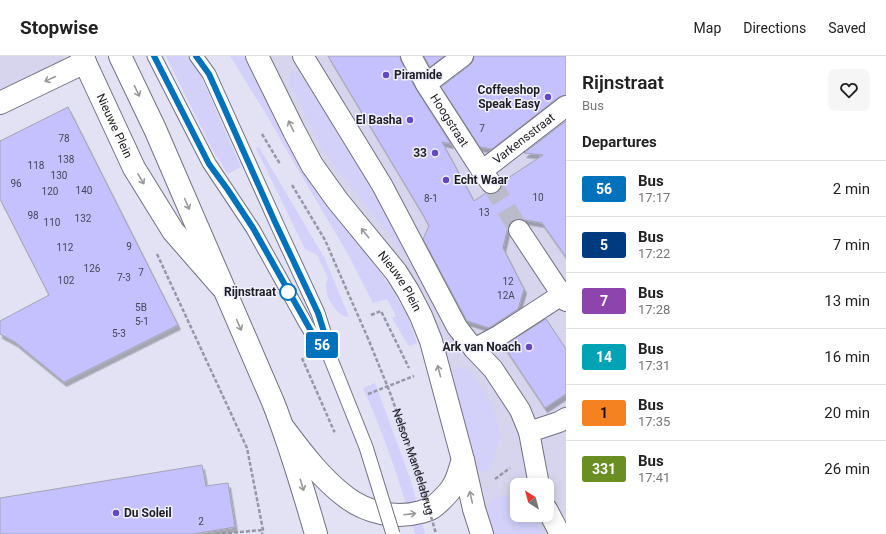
<!DOCTYPE html>
<style>
:root{--surface:#fff;--page:#f6f6f6;--text:#222;--muted:#767676;--line:#e0e0e0}
body{margin:0;font-family:Roboto,sans-serif;background:var(--page);color:var(--text);height:100vh;display:flex;flex-direction:column;font-size:15px;white-space:nowrap}
*{box-sizing:border-box;margin:0}
p{font-size:13px;color:var(--muted)}
.icon{flex:none;width:22px;height:22px;fill:none;stroke:currentColor;stroke-width:2;stroke-linecap:round;stroke-linejoin:round}
.map{position:relative;flex:1;overflow:hidden}
.details{display:flex;flex-direction:column;background:var(--surface);width:320px}
.details>*{flex:none}
.badge{padding:0 8px;border-radius:3px;font-size:14px;line-height:26px}
.needle{width:26px;rotate:324deg}
.buttons{position:absolute;left:510px;top:422px;display:grid;gap:8px}
.buttons a{display:grid;place-items:center;width:44px;height:44px;border-radius:8px;background:var(--surface);box-shadow:0 2px 10px #0003;font-size:20px}
.map>.badge{position:absolute;translate:-50% -50%;box-shadow:0 0 0 2px #fff}
h2{padding:0 16px;font-size:15px;line-height:36px}
.round{display:grid;place-items:center;flex:none;width:42px;height:42px;border-radius:8px;background:var(--page)}
.overview{display:flex;align-items:center;justify-content:space-between;height:68px;padding:0 16px}
h1{font-size:19px;font-weight:600;line-height:30px}
ul{padding:0;list-style:none}
li{display:flex;align-items:center;gap:12px;height:56px;padding:0 16px;border-top:1px solid var(--line)}
li div{flex:1}
li b{display:block;font-size:15px}
li em{font-style:normal}
li .badge{min-width:44px;font-weight:700;text-align:center}
header{display:flex;align-items:center;gap:24px;box-sizing:border-box;height:56px;padding:0 20px;background:var(--surface);border-bottom:1px solid var(--line)}
header strong{font-size:19px}
nav{display:flex;gap:22px;margin-inline-start:auto;font-size:14px}
main{display:flex;flex:1;min-height:0}
.map>svg:first-child{display:block}
.built{fill:#d6d5ed;fill-rule:evenodd}
.green{fill:#d3d0fa}
.building{fill:#c5c0fe;stroke:#a3a3b3;filter:url(#shadow)}
.lines{fill:none;stroke-linecap:round;stroke-linejoin:round}
.pedestrian-tunnel{stroke:#bbbaca;stroke-width:20;stroke-dasharray:20 10;stroke-linecap:butt}
.service-casing{stroke:#727181;stroke-width:15}
.pedestrian-casing{stroke:#727181;stroke-width:22}
.minor-casing{stroke:#727181;stroke-width:24}
.tertiary-casing{stroke:#727181;stroke-width:24}
.primary-casing{stroke:#727181;stroke-width:24}
.path{stroke:#9796a4;stroke-width:2.5;stroke-dasharray:4 2;stroke-linecap:butt}
.service{stroke:#fff;stroke-width:13}
.pedestrian{stroke:#fff;stroke-width:20}
.minor{stroke:#fff;stroke-width:22}
.tertiary{stroke:#fff;stroke-width:22}
.primary{stroke:#fff;stroke-width:22}
.service-bridge-casing{stroke:#727181;stroke-width:15;stroke-linecap:butt}
.path-bridge{stroke:#9796a4;stroke-width:2.5;stroke-dasharray:4 2;stroke-linecap:butt}
.service-bridge{stroke:#fff;stroke-width:13}
.oneway{stroke:#99999c}
.line-casing{stroke:#fff;stroke-width:9}
.line{stroke:#0072bc;stroke-width:6}
.poi-dot{fill:#6248c1;stroke:#f0f0fe;stroke-width:1.5}
.stop-dot{fill:#fff;stroke:#0072bc;stroke-width:2}
.labels{text-anchor:middle;dominant-baseline:central;stroke-width:3;stroke-linejoin:round;paint-order:stroke}
.number-label{font-size:10px;fill:#47455a}
.poi-label{font-size:12px;font-weight:bold;fill:#1d1c23;stroke:#f0f0fe;text-anchor:end}
.street-label{font-size:12px;fill:#1d1c23;stroke:#f0f0fe}
.stop-label{font-size:12px;font-weight:bold;fill:#1d1c23;stroke:#f0f0fe;text-anchor:end}
</style>
<header>
<strong>Stopwise</strong>
<nav><a>Map</a><a>Directions</a><a>Saved</a></nav>
</header>
<main>
<div class="map">
<svg width="566" height="478" viewBox="0 0 566 478">
<defs>
<filter id="shadow"><feDropShadow dx="2.5" dy="4.5" stdDeviation="0" flood-color="#0004"/></filter>
</defs>
<rect width="100%" height="100%" fill="#e3e2f4"/>
<g class="built">
<polygon points="0,0 65,0 61,6 0,36"/>
<path d="M270,0H566V478H492L450,322L353,148L334,123L317,96L297,59ZM517,429H547V459H517Z"/>
</g>
<g class="green">
<polygon points="166,0 187,0 200,18 241,111 228,118 212,93"/>
<polygon points="230,0 244,0 275,63 309,122 336,161 380,216 393,235 409,263 417,287 410,290 408,289 392,262 396,260 387,243 373,247 349,200 283,88 269,63"/>
<polygon points="297,15 324,51 365,120 409,203 322,93 289,24 291,17"/>
<path d="M259,91L325,203L349,261C338,261 326,242 326,232C325,228 327,226 328,222L317,199L305,193L256,92Z"/>
<polygon points="463,311 471,315 485,337 496,359 500,380 490,412 482,417 472,407 469,396 452,318 457,312"/>
<path d="M375,327L410,422L425,478H415C401,428 384,379 363,332Z"/>
<polygon points="505,439 511,440 517,444 517,459 532,459 544,478 494,478 487,455 490,445 498,441"/>
</g>
<g class="building">
<polygon points="328,0 400,0 401,5 416,33 451,88 442,86 474,145 486,137 492,138 498,136 501,132 502,126 543,99 524,97 566,65 566,201 542,167 519,163 512,165 509,169 507,175 503,192 524,233 518,253 489,272 467,265 423,183 429,170 422,157"/>
<polygon points="424,0 444,0 430,11"/>
<polygon points="474,0 566,0 566,39 559,41 492,93 480,91 441,31 470,9 473,5"/>
<polygon points="68,51 178,269 64,326 15,286 0,278 0,265 49,239 0,143 0,85"/>
<polygon points="546,263 566,293 566,338 545,352 505,292 501,291"/>
<polygon points="202,409 206,430 228,427 235,471 193,478 0,478 0,442"/>
</g>
<g class="lines">
<polyline class="pedestrian-tunnel" points="491,127 519,174"/>
<defs>
<g id="service">
<polyline points="154,0 209,107 253,173 306,268 315,283 328,296"/>
<polyline points="196,0 209,18 280,175 318,257 326,282 328,296"/>
</g>
<g id="pedestrian">
<polyline points="303,0 382,129 457,271 474,293 493,313 520,354 529,376 539,429"/>
<path id="s1" d="M411,0L426,28L482,115L491,127"/>
<polyline points="426,28 463,0"/>
<path id="s2" d="M482,115L566,50"/>
<polyline points="519,174 566,245"/>
<polyline points="474,293 500,279 566,236"/>
<polyline points="529,376 559,366 566,362"/>
<polyline points="547,453 560,478"/>
</g>
<g id="minor">
<path id="s3" d="M257,0L294,75L312,109L337,144L396,216L408,235L421,260L431,285L463,404L474,453L482,478"/>
<polyline points="0,47 85,6"/>
<path d="M285,374C303,398 322,423 346,441C367,457 396,463 421,456C424,455 427,454 430,453C436,450 450,436 453,430C458,423 460,411 463,404"/>
</g>
<g id="tertiary">
<path id="s4" d="M82,0L134,112L173,175L221,230"/>
</g>
<path id="primary" d="M120,0L155,73L273,346C290,389 303,433 316,478"/>
</defs>
<use href="#service" class="service-casing"/>
<use href="#pedestrian" class="pedestrian-casing"/>
<use href="#minor" class="minor-casing"/>
<use href="#tertiary" class="tertiary-casing"/>
<use href="#primary" class="primary-casing"/>
<g class="path">
<polyline points="262,78 280,108"/>
<polyline points="292,129 325,184 345,230 367,280"/>
<polyline points="157,198 247,392 263,474 262,478"/>
<polyline points="371,259 381,255 409,312"/>
<polyline points="302,302 334,375 335,376"/>
<polyline points="368,338 414,320"/>
<polyline points="495,423 510,412"/>
<polyline points="216,478 263,474"/>
</g>
<use href="#service" class="service"/>
<use href="#pedestrian" class="pedestrian"/>
<use href="#minor" class="minor"/>
<use href="#tertiary" class="tertiary"/>
<use href="#primary" class="primary"/>
<defs>
<polyline id="service-bridge" points="328,296 366,391 393,478"/>
</defs>
<use href="#service-bridge" class="service-bridge-casing"/>
<path class="path-bridge" id="s5" d="M367,280L389,334L420,421L436,478"/>
<use href="#service-bridge" class="service-bridge"/>
</g>
<defs><path id="oneway-shaft" d="M-6 0H5M1.5-3L5.5 0L1.5 3" fill="none" stroke-width="1.6" stroke-linecap="round" stroke-linejoin="round"/></defs>
<g class="oneway">
<use href="#oneway-shaft" transform="translate(50 23) rotate(155)"/>
<use href="#oneway-shaft" transform="translate(137 35) rotate(64)"/>
<use href="#oneway-shaft" transform="translate(291 70) rotate(-116)"/>
<use href="#oneway-shaft" transform="translate(141 123) rotate(59)"/>
<use href="#oneway-shaft" transform="translate(187 148) rotate(67)"/>
<use href="#oneway-shaft" transform="translate(365 177) rotate(-129)"/>
<use href="#oneway-shaft" transform="translate(239 269) rotate(66)"/>
<use href="#oneway-shaft" transform="translate(439 315) rotate(-105)"/>
<use href="#oneway-shaft" transform="translate(302 429) rotate(73)"/>
<use href="#oneway-shaft" transform="translate(471 441) rotate(-103)"/>
<use href="#oneway-shaft" transform="translate(410 458) rotate(-7)"/>
</g>
<g class="lines">
<defs>
<polyline id="line" points="154,0 209,108 228,134 253,172 311,275 315,283 328,296 326,282 318,257 275,166 209,18 196,0"/>
</defs>
<use href="#line" class="line-casing"/>
<use href="#line" class="line"/>
</g>
<g class="poi-dot">
<circle cx="386" cy="19" r="4"/>
<circle cx="548" cy="41" r="4"/>
<circle cx="410" cy="64" r="4"/>
<circle cx="435" cy="97" r="4"/>
<circle cx="446" cy="124" r="4"/>
<circle cx="529" cy="291" r="4"/>
<circle cx="116" cy="457" r="4"/>
</g>
<circle class="stop-dot" cx="288" cy="236" r="8"/>
<g class="labels">
<g class="number-label">
<text x="482" y="72">7</text>
<text x="64" y="82">78</text>
<text x="66" y="103">138</text>
<text x="36" y="109">118</text>
<text x="59" y="119">130</text>
<text x="16" y="127">96</text>
<text x="84" y="134">140</text>
<text x="50" y="135">120</text>
<text x="538" y="141">10</text>
<text x="431" y="142">8-1</text>
<text x="484" y="156">13</text>
<text x="33" y="159">98</text>
<text x="83" y="162">132</text>
<text x="52" y="166">110</text>
<text x="129" y="190">9</text>
<text x="65" y="191">112</text>
<text x="92" y="212">126</text>
<text x="141" y="216">7</text>
<text x="124" y="221">7-3</text>
<text x="66" y="224">102</text>
<text x="508" y="225">12</text>
<text x="506" y="239">12A</text>
<text x="141" y="251">5B</text>
<text x="142" y="265">5-1</text>
<text x="119" y="277">5-3</text>
<text x="201" y="465">2</text>
</g>
<g class="poi-label">
<text x="394" y="19" text-anchor="start">Piramide</text>
<text x="540" y="34">Coffeeshop<tspan x="540" dy="14">Speak Easy</tspan></text>
<text x="402" y="64">El Basha</text>
<text x="427" y="97">33</text>
<text x="454" y="124" text-anchor="start">Echt Waar</text>
<text x="521" y="291">Ark van Noach</text>
<text x="124" y="457" text-anchor="start">Du Soleil</text>
</g>
<g class="street-label">
<text stroke="none"><textPath href="#s1" startOffset="75">Hoogstraat</textPath></text>
<text stroke="none"><textPath href="#s4" startOffset="77">Nieuwe Plein</textPath></text>
<text stroke="none"><textPath href="#s2" startOffset="53">Varkensstraat</textPath></text>
<text stroke="none"><textPath href="#s3" startOffset="268">Nieuwe Plein</textPath></text>
<text stroke="none"><textPath href="#s5" startOffset="134">Nelson Mandelabrug</textPath></text>
</g>
<g class="stop-label">
<text x="276" y="236">Rijnstraat</text>
</g>
</g>
</svg>
<div class="buttons">
<a><svg class="needle" viewBox="-14 -14 28 28"><path d="M0-13l5 13h-10z" fill="#e53935"/><path d="M0 13l5-13h-10z" fill="#767676"/></svg></a>
</div>
<b class="badge" style="left:322px;top:289px;background:#0072bc;color:#fff">56</b>
</div>
<section class="details">
<div class="overview"><div><h1>Rijnstraat</h1><p>Bus</p></div><a class="round"><svg class="icon" aria-label="heart" viewBox="0 0 24 24"><path d="M12 20l-8-8c-3-5 5-10 8-4 3-6 11-1 8 4z"/></svg></a></div>
<h2>Departures</h2>
<ul>
<li><span class="badge" style="background:#0072bc;color:#fff">56</span><div><b>Bus</b><p>17:17</p></div><em>2 min</em></li>
<li><span class="badge" style="background:#003b80;color:#fff">5</span><div><b>Bus</b><p>17:22</p></div><em>7 min</em></li>
<li><span class="badge" style="background:#8e44ad;color:#fff">7</span><div><b>Bus</b><p>17:28</p></div><em>13 min</em></li>
<li><span class="badge" style="background:#00a3b4;color:#fff">14</span><div><b>Bus</b><p>17:31</p></div><em>16 min</em></li>
<li><span class="badge" style="background:#f58220;color:#111">1</span><div><b>Bus</b><p>17:35</p></div><em>20 min</em></li>
<li><span class="badge" style="background:#6b8e23;color:#fff">331</span><div><b>Bus</b><p>17:41</p></div><em>26 min</em></li>
</ul>
</section>
</main>
